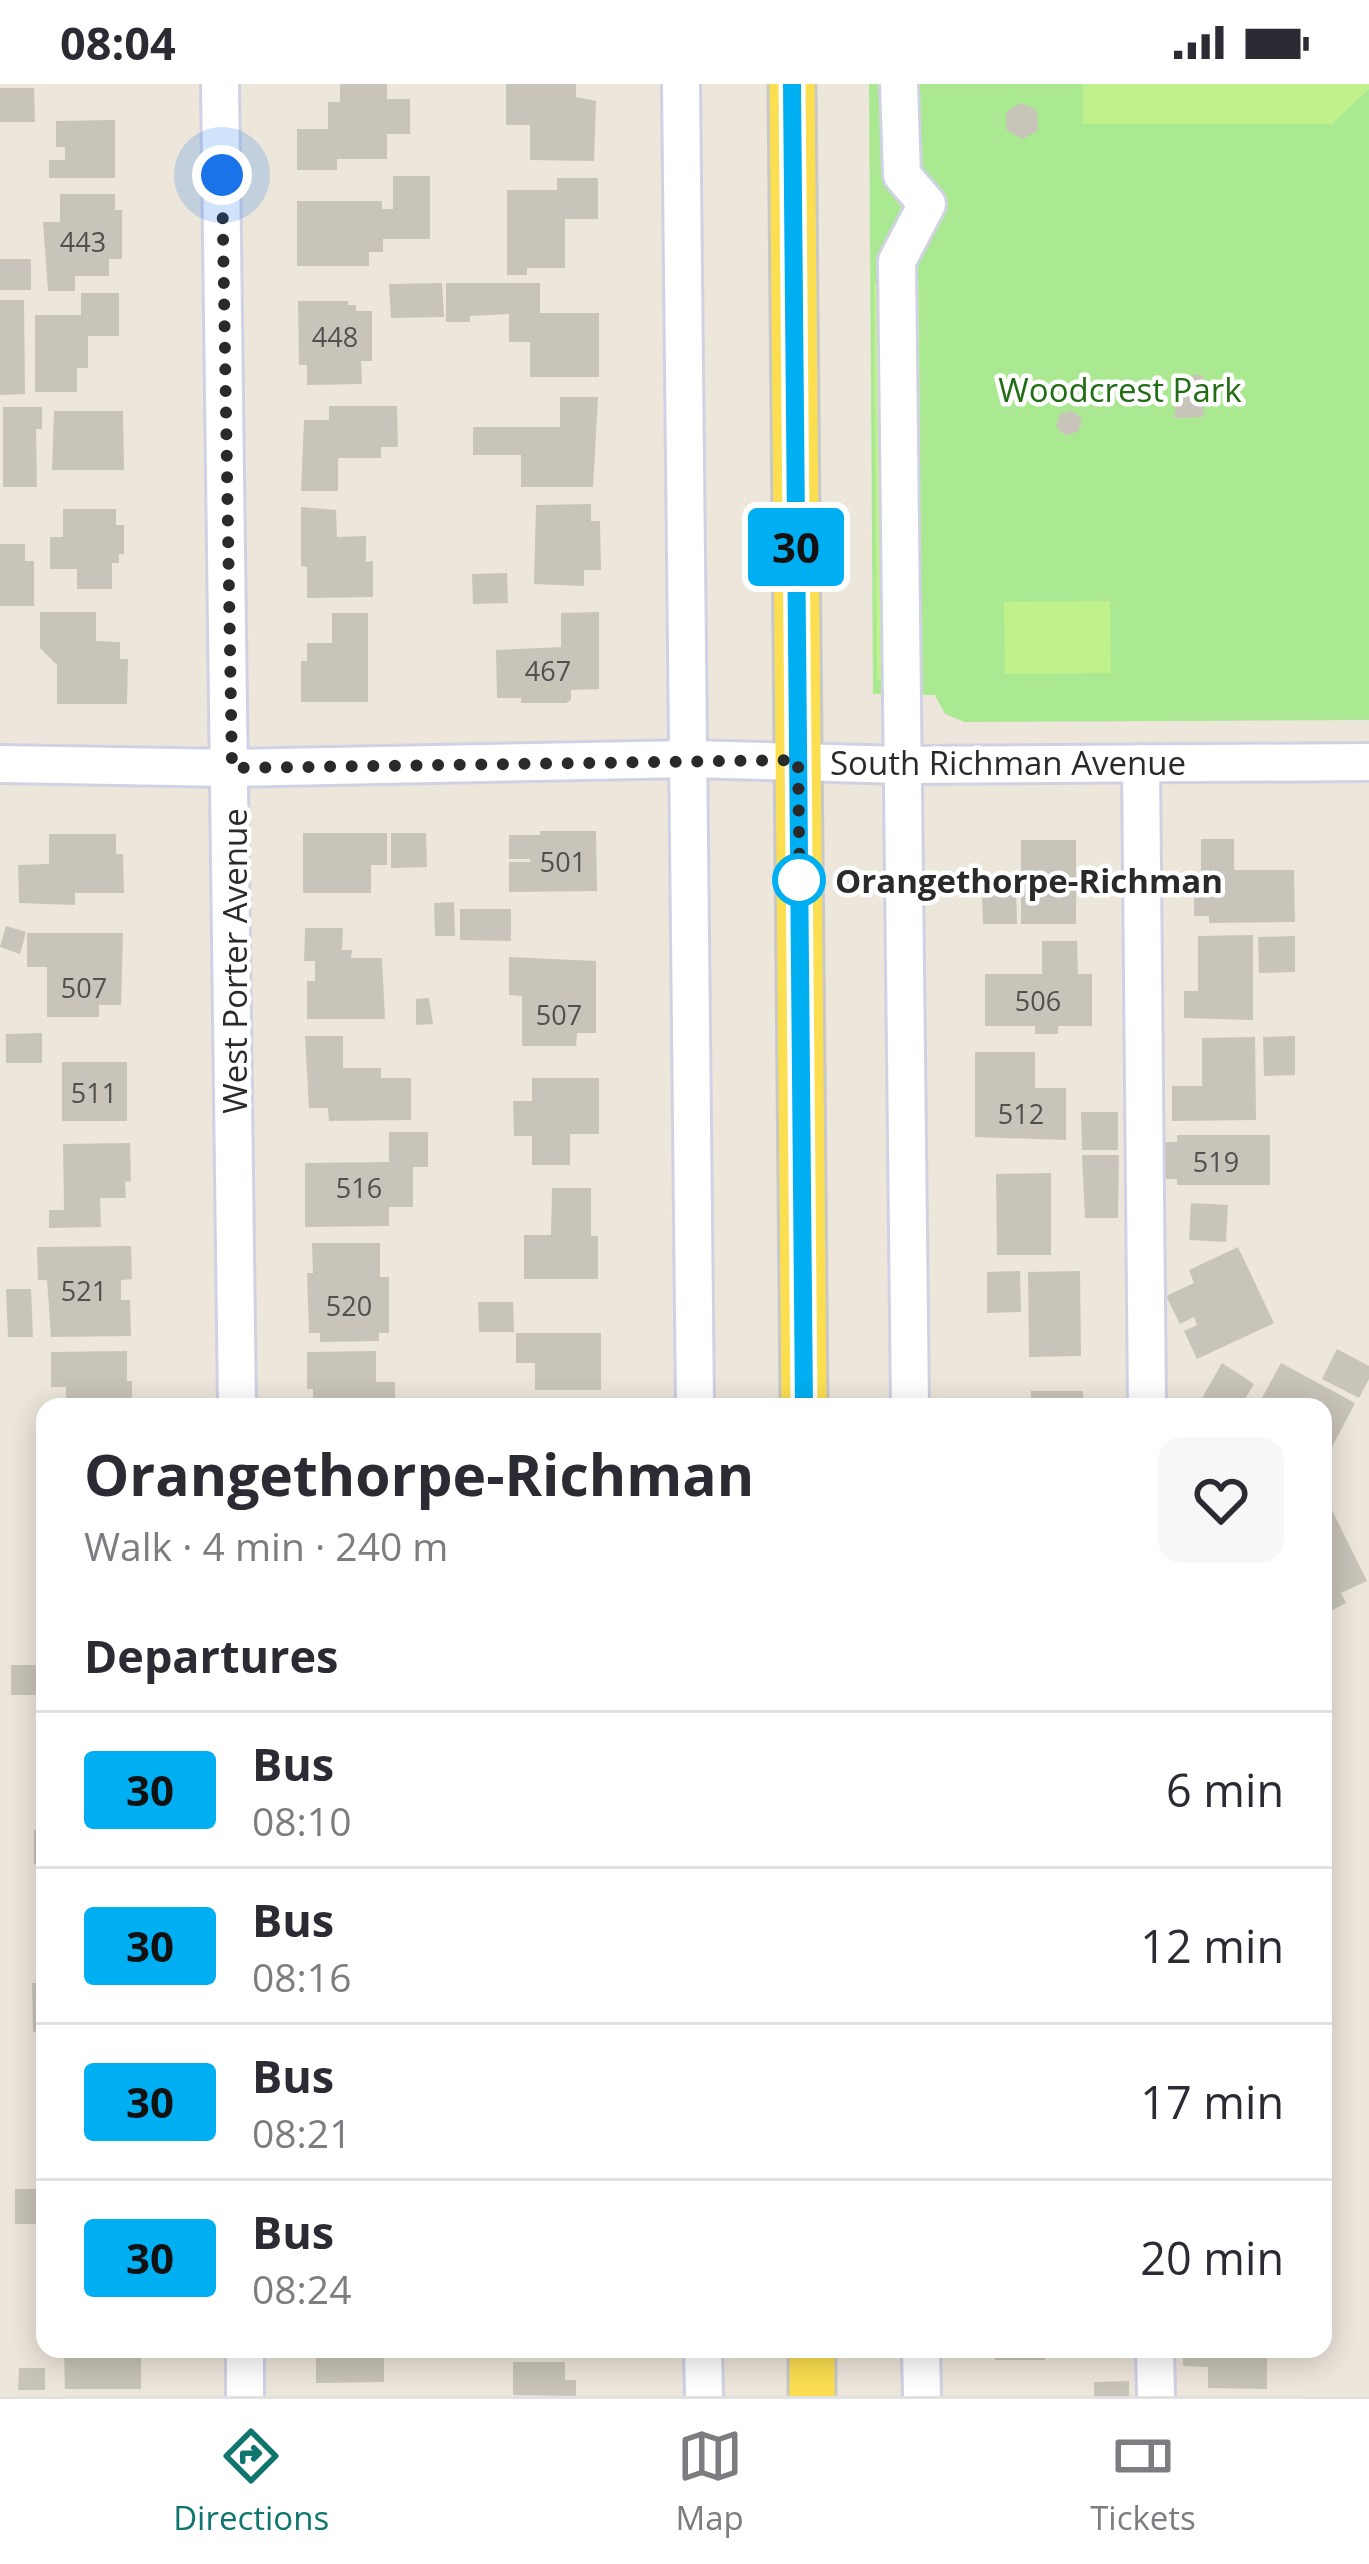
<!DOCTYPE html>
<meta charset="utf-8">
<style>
:root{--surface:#fff;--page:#f7f7f7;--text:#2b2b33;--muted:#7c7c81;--line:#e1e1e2;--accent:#0f766e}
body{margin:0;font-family:"Open Sans",sans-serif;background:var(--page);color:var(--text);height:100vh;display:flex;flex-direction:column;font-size:45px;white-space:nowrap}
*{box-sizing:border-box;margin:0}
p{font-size:39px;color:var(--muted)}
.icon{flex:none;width:66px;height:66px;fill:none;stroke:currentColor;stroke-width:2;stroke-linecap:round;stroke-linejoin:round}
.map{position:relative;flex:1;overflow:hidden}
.sheet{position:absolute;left:36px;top:1314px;width:1296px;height:960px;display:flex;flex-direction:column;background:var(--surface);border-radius:24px;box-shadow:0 6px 30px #0003}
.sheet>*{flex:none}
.badge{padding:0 24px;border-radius:9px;font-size:42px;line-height:78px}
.you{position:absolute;width:60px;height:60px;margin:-30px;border:9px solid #fff;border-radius:50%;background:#1a73e8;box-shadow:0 0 0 18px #1a73e833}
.map>.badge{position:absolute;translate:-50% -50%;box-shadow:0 0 0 6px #fff}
h2{padding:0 48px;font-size:45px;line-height:108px}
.round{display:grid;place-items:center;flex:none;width:126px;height:126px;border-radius:24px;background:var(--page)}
.head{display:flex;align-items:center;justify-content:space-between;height:204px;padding:0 48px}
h1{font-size:57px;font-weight:700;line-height:90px}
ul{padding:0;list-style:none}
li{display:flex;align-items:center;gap:36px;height:156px;padding:0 48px;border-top:3px solid var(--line)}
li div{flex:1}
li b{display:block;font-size:45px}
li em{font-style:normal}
li .badge{min-width:132px;font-weight:700;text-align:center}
.status{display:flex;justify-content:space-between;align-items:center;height:84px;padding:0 60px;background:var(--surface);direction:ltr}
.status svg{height:33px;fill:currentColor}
.tabs{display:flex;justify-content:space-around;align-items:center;height:168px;border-top:3px solid var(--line);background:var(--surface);font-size:33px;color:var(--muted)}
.tabs a{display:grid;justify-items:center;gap:6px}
.tabs .selected{color:var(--accent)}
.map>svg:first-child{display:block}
.green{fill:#aae992}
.pitch{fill:#c0f18d}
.building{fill:#c8c4b9}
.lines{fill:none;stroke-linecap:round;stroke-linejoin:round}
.minor-casing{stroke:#d0d2e4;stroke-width:42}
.major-casing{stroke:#c8c8c8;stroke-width:51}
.minor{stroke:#fff;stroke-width:36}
.major{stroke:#fcdf51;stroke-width:45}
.line-casing{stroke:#fff;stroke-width:27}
.line{stroke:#00aff2;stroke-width:18}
.walk{stroke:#2a2a2a;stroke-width:12;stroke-dasharray:0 21.6}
.stop-dot{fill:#fff;stroke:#00aff2;stroke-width:6}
.labels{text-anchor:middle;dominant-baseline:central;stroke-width:9;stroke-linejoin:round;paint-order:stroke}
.number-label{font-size:27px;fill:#52504e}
.park-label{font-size:33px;fill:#216d14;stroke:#fff}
.street-label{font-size:33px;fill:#2a2a2a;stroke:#fff}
.stop-label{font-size:33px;font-weight:bold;fill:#2a2a2a;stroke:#fff;text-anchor:start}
</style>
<div class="status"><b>08:04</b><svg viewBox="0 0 49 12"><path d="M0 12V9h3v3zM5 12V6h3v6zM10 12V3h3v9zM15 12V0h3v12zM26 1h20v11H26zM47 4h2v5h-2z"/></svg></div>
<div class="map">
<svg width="1369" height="2312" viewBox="0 0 1369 2312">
<rect width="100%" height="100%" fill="#ede6db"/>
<polygon class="green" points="869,0 1369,0 1369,636 965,638 945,630 935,611 873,610"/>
<g class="pitch">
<polygon points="1083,0 1369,0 1369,5 1332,40 1083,40"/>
<polygon points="874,199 919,199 921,596 877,596"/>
<polygon points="1110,517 1111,589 1005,590 1004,518"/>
</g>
<g class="building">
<polygon points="340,0 387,0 387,15 410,15 410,50 387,50 387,75 337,75 337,86 297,86 297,45 328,45 328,18 340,18"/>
<polygon points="506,0 576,0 576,13 596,17 594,77 530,76 530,41 506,41"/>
<polygon points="0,4 34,4 35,38 0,38"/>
<polygon points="1021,19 1037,26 1038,46 1023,55 1006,46 1006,28"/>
<polygon points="115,36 115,94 49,94 49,76 65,76 65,63 56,63 56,37"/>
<polygon points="393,92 430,92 430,155 383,155 383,168 369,168 369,182 297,182 297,117 382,117 382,125 393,125"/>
<polygon points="557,94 598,94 598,135 565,135 565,184 527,184 527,191 507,191 507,106 557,106"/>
<polygon points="60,110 115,110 115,126 122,126 122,175 109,175 109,192 75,192 75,207 48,207 43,138 60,138"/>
<rect x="0" y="175" width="31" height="31"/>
<polygon points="442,199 444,233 391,234 389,200"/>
<polygon points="446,199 540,199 540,229 599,229 599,293 530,293 530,258 509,258 509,230 470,232 470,238 446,238"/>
<polygon points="81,209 119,209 119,252 88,252 88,284 77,284 77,308 35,308 35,231 81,231"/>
<polygon points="0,216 24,216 25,310 0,311"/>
<polygon points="298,217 348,217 348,221 356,221 356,227 372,227 372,277 361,277 362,300 307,301 307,281 299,281"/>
<polygon points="1203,291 1204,333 1175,334 1175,292"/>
<polygon points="560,313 598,313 593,403 521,403 521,371 473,371 473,343 560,343"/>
<polygon points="329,322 397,322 398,363 381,363 381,374 338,374 338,407 301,407 304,336 329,336"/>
<polygon points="3,323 42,323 42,345 36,345 37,403 3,403"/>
<polygon points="1072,326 1082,335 1078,348 1065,351 1056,342 1060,330"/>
<polygon points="54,327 123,327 124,386 52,386"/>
<polygon points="591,420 591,437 600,437 601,486 584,486 584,502 534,500 536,421"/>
<polygon points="301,423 336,426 337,453 366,452 366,478 373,477 373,513 307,514 307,483 301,482"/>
<polygon points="63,425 116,425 116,441 124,441 124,470 119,470 119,479 112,479 112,505 77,505 77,485 50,485 50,453 63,453"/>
<polygon points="0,460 25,460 25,477 34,477 34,522 0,522"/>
<polygon points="507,489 508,519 473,520 472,490"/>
<polygon points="40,528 96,528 96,557 120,558 120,575 128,575 127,620 57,620 57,581 40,564"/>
<polygon points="599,528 599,605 571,606 571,616 566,619 521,619 521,614 497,614 496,566 561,563 561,529"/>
<polygon points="332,529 368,529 368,618 301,618 301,577 307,577 307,559 332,559"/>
<polygon points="540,747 596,747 597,807 509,808 509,778 530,778 530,775 509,775 509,751 540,751"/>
<polygon points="303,749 387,749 387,781 371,781 371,809 303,809"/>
<polygon points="391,749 426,749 427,783 391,784"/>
<polygon points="49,750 116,750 116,770 123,770 124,809 75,809 75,821 19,819 18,781 49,780"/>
<polygon points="1201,755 1234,755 1234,786 1294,786 1295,838 1209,839 1209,832 1194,832 1194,794 1209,794 1209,789 1201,789"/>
<rect x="1021" y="756" width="55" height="84"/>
<polygon points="1016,803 1017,840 983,840 982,804"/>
<polygon points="454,818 455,852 435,852 434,819"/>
<polygon points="460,825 511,825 511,857 460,856"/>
<polygon points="6,842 26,848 20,870 0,863"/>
<polygon points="305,844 343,844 342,866 352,866 351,874 382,874 385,935 307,935 307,897 315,897 315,877 304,877"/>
<polygon points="27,849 123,849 121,921 99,921 99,933 47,933 47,883 27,883"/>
<polygon points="1253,851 1253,936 1184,934 1184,907 1198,907 1198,852"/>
<polygon points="1295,852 1295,888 1259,889 1258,853"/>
<polygon points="1042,857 1077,857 1078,890 1092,890 1092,942 1058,942 1058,950 1035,950 1035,942 985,942 985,890 1042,890"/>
<polygon points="509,873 596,877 596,949 577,949 576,962 522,962 522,912 509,911"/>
<polygon points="429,914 433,940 416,941 416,915"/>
<polygon points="42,949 42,979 6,979 6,950"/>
<polygon points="305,952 343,952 343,984 381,984 381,994 411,994 411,1036 329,1037 328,1024 309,1024"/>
<polygon points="1295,952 1295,991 1264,992 1263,953"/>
<polygon points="1255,953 1256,1036 1172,1037 1172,1002 1202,1002 1202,954"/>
<polygon points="975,968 1035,968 1035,1004 1066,1004 1066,1056 975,1053"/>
<rect x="62" y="978" width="65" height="59"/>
<polygon points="532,994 599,994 599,1050 570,1050 570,1081 532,1081 532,1052 514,1052 513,1017 532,1017"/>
<polygon points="1081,1028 1118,1028 1118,1066 1082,1066"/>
<polygon points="389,1048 428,1048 428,1083 413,1083 413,1123 389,1123 389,1142 305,1143 305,1079 389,1078"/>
<polygon points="1177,1051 1270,1051 1270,1101 1177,1101 1177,1095 1163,1095 1163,1058 1177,1058"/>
<polygon points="130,1059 131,1097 125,1098 126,1114 100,1114 101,1143 49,1144 49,1126 64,1126 63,1060"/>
<polygon points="1082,1071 1119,1071 1118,1134 1085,1134"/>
<polygon points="1051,1089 1051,1171 997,1171 996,1090"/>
<polygon points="552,1104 591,1104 591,1152 598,1152 598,1195 524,1195 524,1151 551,1151"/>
<polygon points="1191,1119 1228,1121 1226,1158 1189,1156"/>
<polygon points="312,1159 380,1159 380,1193 389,1193 389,1249 379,1249 379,1257 320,1258 320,1249 309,1249 307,1189 313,1189"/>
<polygon points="131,1162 132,1195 121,1196 121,1216 130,1216 131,1252 51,1253 47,1196 38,1196 37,1163"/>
<polygon points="1238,1163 1274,1239 1197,1275 1184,1247 1197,1241 1194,1233 1180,1240 1166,1212 1194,1199 1189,1186"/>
<polygon points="1020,1187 1021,1228 987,1229 987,1188"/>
<polygon points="1080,1187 1081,1272 1029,1273 1028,1188"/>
<polygon points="6,1205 31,1205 33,1253 8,1253"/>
<polygon points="478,1218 513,1218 514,1248 479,1248"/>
<polygon points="516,1249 601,1249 601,1306 535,1306 535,1279 516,1279"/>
<polygon points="1337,1265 1369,1282 1369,1295 1359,1314 1322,1295"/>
<polygon points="127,1267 127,1297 132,1297 132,1323 66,1323 66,1303 51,1303 51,1268"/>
<polygon points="376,1267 376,1298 395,1298 395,1323 313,1323 313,1305 307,1305 307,1268"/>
<polygon points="1222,1279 1254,1300 1240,1323 1197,1323"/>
<polygon points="1281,1279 1355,1319 1330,1367 1323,1363 1323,1323 1257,1323"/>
<rect x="1031" y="1307" width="52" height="16"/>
<polygon points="1329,1420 1367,1497 1341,1509 1346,1519 1325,1530 1323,1423"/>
<rect x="11" y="1581" width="34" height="30"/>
<rect x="34" y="1746" width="11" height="34"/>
<polygon points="32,1899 45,1899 45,1948 33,1948"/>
<rect x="15" y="2105" width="30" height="35"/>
<polygon points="64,2265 137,2265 137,2270 141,2270 141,2305 65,2305"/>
<polygon points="316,2265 395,2265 395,2271 384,2271 384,2298 316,2299"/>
<rect x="995" y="2265" width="50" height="11"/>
<polygon points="1183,2265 1267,2265 1267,2305 1208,2304 1208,2283 1183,2282"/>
<polygon points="513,2278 565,2278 565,2296 576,2296 576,2312 513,2311"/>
<polygon points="19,2284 45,2284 45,2306 18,2306"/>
<polygon points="1129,2297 1129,2312 1094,2312 1094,2298"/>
</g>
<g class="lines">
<defs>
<g id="minor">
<polyline points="220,0 237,1323"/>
<polyline points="681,0 695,1323"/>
<polyline points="899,0 902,91 927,120 897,177 910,1323"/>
<polyline points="1141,679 1147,1323"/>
<polyline points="0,680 232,684 689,675 902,681 1369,678"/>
<polyline points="245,2265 245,2312"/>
<polyline points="703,2265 704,2312"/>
<polyline points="921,2265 922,2312"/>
<polyline points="1155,2265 1156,2312"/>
</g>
<g id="major">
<polyline points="792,0 804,1323"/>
<polyline points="812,2265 812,2312"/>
</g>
</defs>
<use href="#minor" class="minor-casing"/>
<use href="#major" class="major-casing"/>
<use href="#minor" class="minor"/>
<use href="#major" class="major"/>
</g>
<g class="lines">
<defs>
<polyline id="line" points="792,0 804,1323"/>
</defs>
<use href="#line" class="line-casing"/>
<use href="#line" class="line"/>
<polyline class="walk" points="222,91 232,684 798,676 800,819 799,796"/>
</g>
<circle class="stop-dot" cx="799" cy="796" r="24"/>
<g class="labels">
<g class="number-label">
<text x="83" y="157">443</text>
<text x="335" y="252">448</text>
<text x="548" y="586">467</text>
<text x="563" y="777">501</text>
<text x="84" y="903">507</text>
<text x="1038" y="916">506</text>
<text x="559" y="930">507</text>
<text x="94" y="1008">511</text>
<text x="1021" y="1029">512</text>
<text x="1216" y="1077">519</text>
<text x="359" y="1103">516</text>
<text x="84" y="1206">521</text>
<text x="349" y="1221">520</text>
</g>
<g class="park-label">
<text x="1120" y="305">Woodcrest Park</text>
</g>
<g class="street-label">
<text x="1008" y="678">South Richman Avenue</text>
<text transform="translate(234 877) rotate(-90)">West Porter Avenue</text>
</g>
<g class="stop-label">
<text x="835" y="796">Orangethorpe-Richman</text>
</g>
</g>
</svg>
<div class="you" style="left:222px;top:91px"></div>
<b class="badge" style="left:796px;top:463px;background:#00aff2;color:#111">30</b>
<section class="sheet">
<div class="head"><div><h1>Orangethorpe-Richman</h1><p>Walk · 4 min · 240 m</p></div><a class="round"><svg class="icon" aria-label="heart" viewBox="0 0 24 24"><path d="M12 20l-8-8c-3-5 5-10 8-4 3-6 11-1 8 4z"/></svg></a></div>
<h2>Departures</h2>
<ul>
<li><span class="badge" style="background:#00aff2;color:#111">30</span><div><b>Bus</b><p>08:10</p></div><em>6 min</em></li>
<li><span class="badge" style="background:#00aff2;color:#111">30</span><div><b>Bus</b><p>08:16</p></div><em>12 min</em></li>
<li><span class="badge" style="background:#00aff2;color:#111">30</span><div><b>Bus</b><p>08:21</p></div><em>17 min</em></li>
<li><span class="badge" style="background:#00aff2;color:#111">30</span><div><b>Bus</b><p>08:24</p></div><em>20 min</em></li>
</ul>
</section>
</div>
<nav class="tabs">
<a class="selected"><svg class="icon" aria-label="directions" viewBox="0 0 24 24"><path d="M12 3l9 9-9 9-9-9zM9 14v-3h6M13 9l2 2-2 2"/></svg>Directions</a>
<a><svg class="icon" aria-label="map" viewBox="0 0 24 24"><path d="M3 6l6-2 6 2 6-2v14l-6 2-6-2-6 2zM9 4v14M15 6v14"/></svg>Map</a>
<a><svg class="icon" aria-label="tickets" viewBox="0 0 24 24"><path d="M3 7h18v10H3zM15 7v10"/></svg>Tickets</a>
</nav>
